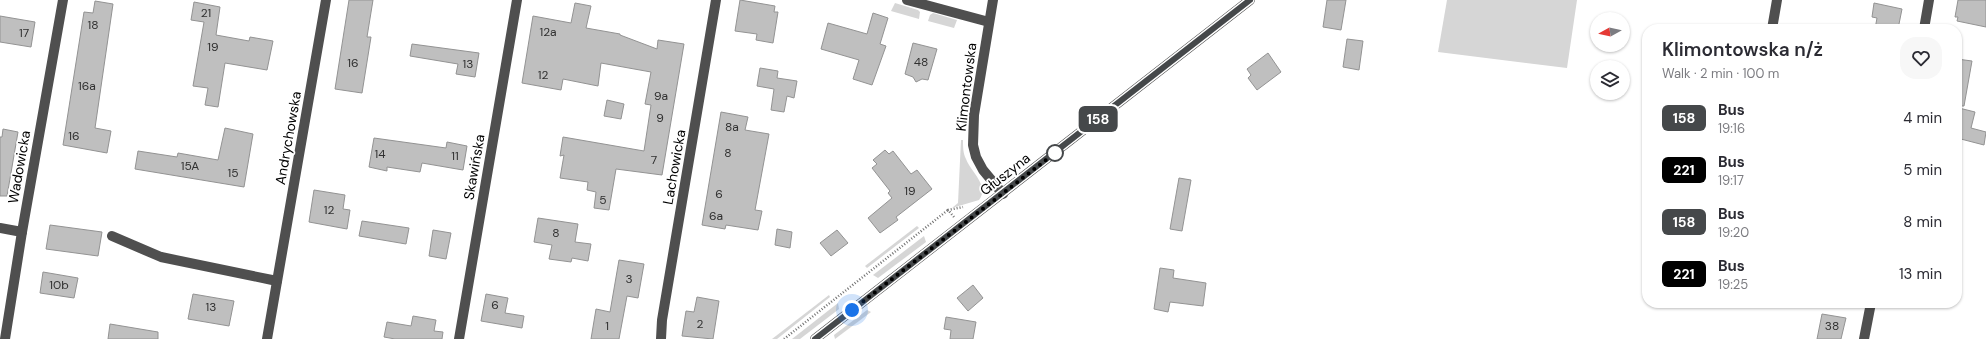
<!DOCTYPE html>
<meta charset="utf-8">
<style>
:root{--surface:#fff;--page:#f7f7f7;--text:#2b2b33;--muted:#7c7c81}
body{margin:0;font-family:"DM Sans",sans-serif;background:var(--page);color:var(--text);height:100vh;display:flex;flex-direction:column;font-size:15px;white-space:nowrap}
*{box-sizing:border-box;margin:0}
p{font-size:13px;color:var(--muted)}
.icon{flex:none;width:22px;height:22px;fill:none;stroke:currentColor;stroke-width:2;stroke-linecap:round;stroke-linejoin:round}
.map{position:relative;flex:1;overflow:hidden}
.sheet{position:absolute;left:1642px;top:24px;width:320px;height:284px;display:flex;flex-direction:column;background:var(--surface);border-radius:16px;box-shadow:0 1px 3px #0004}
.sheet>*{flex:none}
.badge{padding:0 8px;border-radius:6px;font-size:14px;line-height:26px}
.needle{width:26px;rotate:262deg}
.controls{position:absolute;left:1590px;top:12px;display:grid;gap:8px}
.controls a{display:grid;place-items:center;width:40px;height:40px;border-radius:50%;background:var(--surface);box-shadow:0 1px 3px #0004;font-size:20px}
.you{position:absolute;width:20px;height:20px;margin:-10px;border:3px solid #fff;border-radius:50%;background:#1a73e8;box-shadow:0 0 0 6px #1a73e833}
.map>.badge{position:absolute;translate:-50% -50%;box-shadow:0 0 0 2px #fff}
.round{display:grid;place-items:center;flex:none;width:42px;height:42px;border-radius:16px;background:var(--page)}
.summary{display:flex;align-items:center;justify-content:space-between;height:68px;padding:0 20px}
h1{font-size:19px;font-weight:600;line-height:30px}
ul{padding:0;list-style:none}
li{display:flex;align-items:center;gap:12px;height:52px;padding:0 20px}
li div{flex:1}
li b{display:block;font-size:15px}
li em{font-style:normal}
li .badge{min-width:44px;font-weight:700;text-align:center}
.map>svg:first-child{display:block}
.green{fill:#d6d6d6}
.building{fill:#bfbfbf;stroke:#939393}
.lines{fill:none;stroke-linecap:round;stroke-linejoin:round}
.path{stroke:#717171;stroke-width:2.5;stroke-dasharray:1 2;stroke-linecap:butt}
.minor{stroke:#4f4f4f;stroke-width:10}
.line-casing{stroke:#fff;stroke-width:9}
.line{stroke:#45484a;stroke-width:6}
.walk{stroke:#000;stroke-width:4;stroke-dasharray:0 7.2}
.stop-dot{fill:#fff;stroke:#45484a;stroke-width:2}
.labels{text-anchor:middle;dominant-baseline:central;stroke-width:3.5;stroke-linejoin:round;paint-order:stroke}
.number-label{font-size:12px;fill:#303030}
.street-label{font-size:14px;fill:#000;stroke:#fff}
</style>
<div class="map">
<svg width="1986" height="339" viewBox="0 0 1986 339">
<rect width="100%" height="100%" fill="#fff"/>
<g class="green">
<polygon points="1447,0 1577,0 1567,68 1438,52"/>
<polygon points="895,3 918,10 920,12 919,19 891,11"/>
<polygon points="933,13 957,20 954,28 928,21 930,15"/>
<path d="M961,140H963C963,147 963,153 966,159C971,172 990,186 979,200L952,208L958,203Z"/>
<polygon points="917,226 919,228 867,268 865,266"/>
<polygon points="924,236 926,242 878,278 873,275"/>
<polygon points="829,295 830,297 777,339 772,339"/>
<polygon points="838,303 839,309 800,339 792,339"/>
<polygon points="867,310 871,312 835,339 834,335"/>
</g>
<g class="building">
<polygon points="349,0 373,0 367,37 371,37 362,93 335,89"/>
<polygon points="740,0 775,6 774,12 778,12 773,43 756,40 757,34 735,31"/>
<polygon points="1327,0 1346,0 1341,30 1323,27"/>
<polygon points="1958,0 1986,0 1986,27 1957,21 1958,17 1955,17"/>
<polygon points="95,1 113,4 95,128 111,131 107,153 63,145 84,12 93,13"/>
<polygon points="194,2 220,7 216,35 249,41 250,37 273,41 267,70 225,63 218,107 205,105 208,88 193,86 204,22 191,20"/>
<polygon points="575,3 591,6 586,28 620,34 620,35 657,49 658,40 684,44 662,175 616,169 609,210 594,208 596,192 587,190 588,182 560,178 564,155 560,156 563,137 644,151 651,105 645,104 651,72 601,63 598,86 563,79 561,90 522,83 533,16 571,23"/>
<polygon points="1874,3 1902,9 1898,29 1875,29 1877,18 1872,17"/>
<polygon points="873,13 888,18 880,44 886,46 872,85 853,79 859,60 821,49 828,23 867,34"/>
<polygon points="0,16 35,22 31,47 0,42"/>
<polygon points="1347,39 1363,41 1359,70 1343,67"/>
<polygon points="913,43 937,49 928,80 922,79 916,82 913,77 905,74"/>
<polygon points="412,44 479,53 475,77 456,74 458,64 410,56"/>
<polygon points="1268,53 1281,72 1257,90 1248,78 1251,75 1247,69"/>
<polygon points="1957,59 1972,61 1964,106 1957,106"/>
<polygon points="760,68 778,71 777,78 797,81 794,98 787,96 784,112 771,110 774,89 757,86"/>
<polygon points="607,100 624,104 621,119 604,116"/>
<polygon points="1959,108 1975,112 1971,128 1986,132 1984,145 1957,138"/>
<polygon points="721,112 748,117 745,130 769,134 755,210 762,211 758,230 726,225 725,229 702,225"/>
<polygon points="225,128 253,134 244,187 135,169 138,151 177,157 178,153 218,160"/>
<polygon points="3,129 18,132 7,196 0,196 0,137 2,137"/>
<polygon points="374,138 446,148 447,142 467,146 463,170 422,163 420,172 387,167 387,171 369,167"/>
<polygon points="885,150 889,154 893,151 911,174 917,170 932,189 896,217 898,220 880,233 868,218 892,198 888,193 890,191 872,168 877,164 873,160"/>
<polygon points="1179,178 1191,180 1182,231 1170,229"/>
<polygon points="314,190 345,195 343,209 350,210 347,229 309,222"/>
<polygon points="538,218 578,224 575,242 591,244 588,261 572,258 571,262 549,259 552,245 534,242"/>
<polygon points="362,221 409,228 406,244 359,236"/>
<polygon points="50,225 102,232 98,256 46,249"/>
<polygon points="777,229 792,232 790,248 775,245"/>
<polygon points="433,230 451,233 446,259 429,256"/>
<polygon points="837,230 848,243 831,256 820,243"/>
<polygon points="619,260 644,264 638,298 627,296 619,339 591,339 596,309 610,312"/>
<polygon points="1160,268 1174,270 1173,278 1206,283 1203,306 1170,302 1168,312 1154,309"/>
<polygon points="43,272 78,278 74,298 40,293"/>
<polygon points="973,285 983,298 968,311 957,298"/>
<polygon points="193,294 234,301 229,326 188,319"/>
<polygon points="486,294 508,298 505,313 524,316 522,328 481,321"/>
<polygon points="697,297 719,301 713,339 682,336 686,311 694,312"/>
<polygon points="1822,314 1846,318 1841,339 1817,339"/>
<polygon points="413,316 436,320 434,331 443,332 442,339 395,339 384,337 387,322 411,326"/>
<polygon points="946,317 976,322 973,339 950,339 951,330 944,329"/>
<polygon points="110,324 158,332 158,339 108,339"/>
</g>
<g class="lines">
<g class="path">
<polyline points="954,217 948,210 963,207"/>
<polyline points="784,339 948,210"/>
</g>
<g class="minor">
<polyline points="907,0 989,22"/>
<polyline points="993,0 974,115 973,145 976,157 983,170 1003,194"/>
<polyline points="1772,29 1777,0"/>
<polyline points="1924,29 1929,0"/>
<polyline points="0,228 22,232"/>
<polyline points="112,236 161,257 277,281"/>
<polyline points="5,339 22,232 63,0"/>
<polyline points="267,339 326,0"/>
<polyline points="459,339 517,0"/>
<polyline points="661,339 662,320 716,0"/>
<polyline points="815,339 1250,0"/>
<polyline points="1864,339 1871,303"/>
</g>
</g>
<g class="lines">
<defs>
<polyline id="line" points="815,339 1250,0"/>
</defs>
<use href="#line" class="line-casing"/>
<use href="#line" class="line"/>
<polyline class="walk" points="852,310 1055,153"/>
</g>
<circle class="stop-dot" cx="1055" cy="153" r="8"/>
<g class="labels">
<g class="number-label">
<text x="206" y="13">21</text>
<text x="93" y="25">18</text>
<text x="548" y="32">12a</text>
<text x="24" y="33">17</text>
<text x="213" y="47">19</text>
<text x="921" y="62">48</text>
<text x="353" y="63">16</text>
<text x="468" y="64">13</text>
<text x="543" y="75">12</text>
<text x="87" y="86">16a</text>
<text x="661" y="96">9a</text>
<text x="660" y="118">9</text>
<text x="732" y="127">8a</text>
<text x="74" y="136">16</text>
<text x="728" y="153">8</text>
<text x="380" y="154">14</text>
<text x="455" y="156">11</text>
<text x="654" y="160">7</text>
<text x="190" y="166">15A</text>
<text x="233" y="173">15</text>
<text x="910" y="191">19</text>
<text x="719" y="194">6</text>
<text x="603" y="200">5</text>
<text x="329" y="210">12</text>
<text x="716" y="216">6a</text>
<text x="556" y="233">8</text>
<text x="629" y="279">3</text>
<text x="59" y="285">10b</text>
<text x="495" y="305">6</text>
<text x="211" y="307">13</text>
<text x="700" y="324">2</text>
<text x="607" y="326">1</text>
<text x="1832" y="326">38</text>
</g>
<g class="street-label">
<text transform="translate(966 87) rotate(-83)">Klimontowska</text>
<text transform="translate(288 138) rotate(-80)">Andrychowska</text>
<text transform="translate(19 167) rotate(-80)">Wadowicka</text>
<text transform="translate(474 167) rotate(-80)">Skawińska</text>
<text transform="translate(674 167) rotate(-80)">Lachowicka</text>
<text transform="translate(1005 174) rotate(-38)">Głuszyna</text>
</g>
</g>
</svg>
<div class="controls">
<a><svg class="needle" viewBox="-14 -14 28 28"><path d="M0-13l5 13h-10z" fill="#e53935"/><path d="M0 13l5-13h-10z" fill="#7c7c81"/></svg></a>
<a><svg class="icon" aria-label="layers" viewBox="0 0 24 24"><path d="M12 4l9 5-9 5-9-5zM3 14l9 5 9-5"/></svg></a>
</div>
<div class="you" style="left:852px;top:310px"></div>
<b class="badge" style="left:1098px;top:119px;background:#45484a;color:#fff">158</b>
<section class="sheet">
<div class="summary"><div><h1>Klimontowska n/ż</h1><p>Walk · 2 min · 100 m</p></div><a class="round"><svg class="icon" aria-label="heart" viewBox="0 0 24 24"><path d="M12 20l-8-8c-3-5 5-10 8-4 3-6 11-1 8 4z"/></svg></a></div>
<ul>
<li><span class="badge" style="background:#45484a;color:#fff">158</span><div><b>Bus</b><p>19:16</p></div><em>4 min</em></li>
<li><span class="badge" style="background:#000;color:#fff">221</span><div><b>Bus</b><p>19:17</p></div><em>5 min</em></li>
<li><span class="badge" style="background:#45484a;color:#fff">158</span><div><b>Bus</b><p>19:20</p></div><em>8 min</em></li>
<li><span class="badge" style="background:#000;color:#fff">221</span><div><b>Bus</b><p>19:25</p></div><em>13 min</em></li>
</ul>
</section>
</div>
